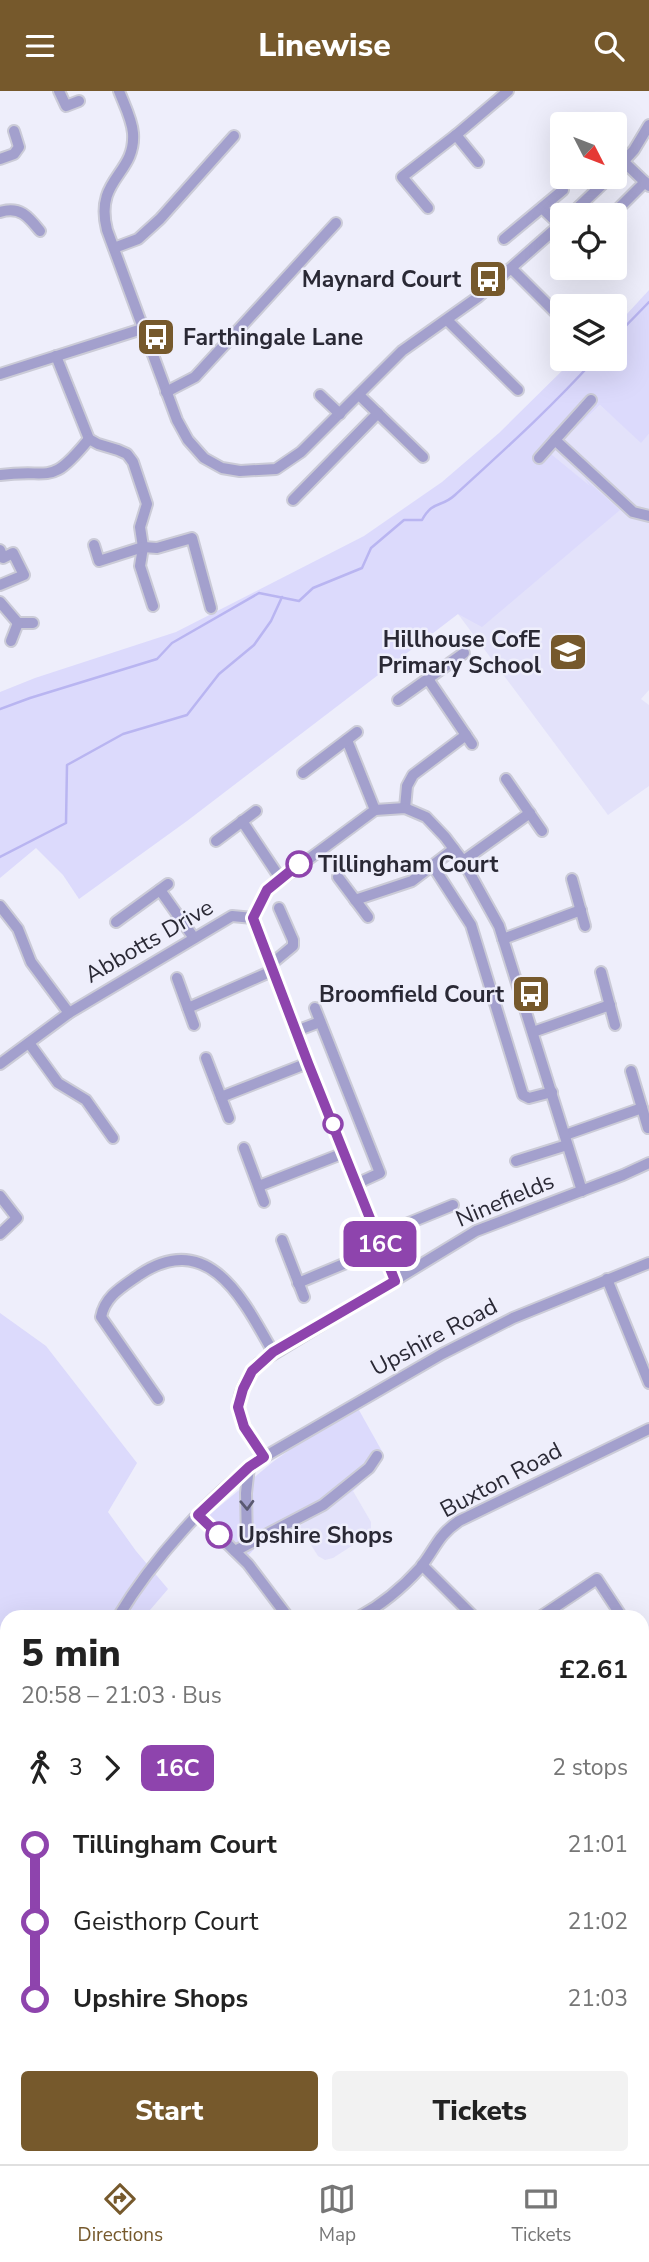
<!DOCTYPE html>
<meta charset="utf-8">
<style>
:root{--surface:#fff;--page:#f2f2f2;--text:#222;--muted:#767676;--line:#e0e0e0;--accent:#76592c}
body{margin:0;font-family:"Nunito Sans",sans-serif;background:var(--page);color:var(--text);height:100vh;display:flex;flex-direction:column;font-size:26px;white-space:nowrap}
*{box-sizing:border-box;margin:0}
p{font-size:23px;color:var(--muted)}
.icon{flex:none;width:38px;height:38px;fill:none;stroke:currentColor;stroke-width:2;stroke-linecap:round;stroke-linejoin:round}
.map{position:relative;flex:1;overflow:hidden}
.drawer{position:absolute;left:0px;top:1519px;width:649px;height:555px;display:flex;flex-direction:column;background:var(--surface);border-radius:21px 21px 0 0;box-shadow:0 7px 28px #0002}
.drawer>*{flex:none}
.badge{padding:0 14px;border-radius:10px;font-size:24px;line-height:46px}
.needle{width:46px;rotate:132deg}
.controls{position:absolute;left:550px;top:21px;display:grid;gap:14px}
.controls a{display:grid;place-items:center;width:77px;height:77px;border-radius:7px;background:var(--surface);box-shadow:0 7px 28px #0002;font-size:35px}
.map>.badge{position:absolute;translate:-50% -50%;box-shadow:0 0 0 4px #fff}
.legs{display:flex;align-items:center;gap:10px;height:77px;padding:0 21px;font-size:23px}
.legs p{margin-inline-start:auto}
.head{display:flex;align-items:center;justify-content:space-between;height:119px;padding:0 21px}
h1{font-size:38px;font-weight:800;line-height:52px}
.action{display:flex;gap:14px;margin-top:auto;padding:14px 21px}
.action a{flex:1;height:80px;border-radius:7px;background:var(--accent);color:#fff;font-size:28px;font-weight:800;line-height:80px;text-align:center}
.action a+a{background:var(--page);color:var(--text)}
ul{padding:0 21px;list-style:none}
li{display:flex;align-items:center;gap:24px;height:77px;font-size:26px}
li i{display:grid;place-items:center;width:10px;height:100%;margin:0 9px;background:currentColor}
li i::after{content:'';width:18px;height:18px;margin:-9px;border:5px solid;border-radius:50%;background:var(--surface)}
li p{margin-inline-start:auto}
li:first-child i{background:linear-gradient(#0000 50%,currentColor 0)}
li:last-child i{background:linear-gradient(currentColor 50%,#0000 0)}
header{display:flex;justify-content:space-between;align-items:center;height:91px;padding:0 21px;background:var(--accent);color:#fff;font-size:32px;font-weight:800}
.menu{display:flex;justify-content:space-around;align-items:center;height:98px;border-top:2px solid var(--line);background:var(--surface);font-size:19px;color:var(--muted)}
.menu a{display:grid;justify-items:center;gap:4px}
.menu .current{color:var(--accent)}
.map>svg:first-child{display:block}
.built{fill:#e3e2fa}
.green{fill:#dcdafc}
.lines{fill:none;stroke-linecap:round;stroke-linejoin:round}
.stream{stroke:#b9b5f1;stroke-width:2.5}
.minor-casing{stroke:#cbcbd7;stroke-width:14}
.minor{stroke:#a3a0cd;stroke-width:10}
.oneway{stroke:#5a5972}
.line-1-casing{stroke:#fff;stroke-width:16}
.line-1{stroke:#8e44ad;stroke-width:10}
.stop-1-dot{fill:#fff;stroke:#8e44ad;stroke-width:3.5}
.labels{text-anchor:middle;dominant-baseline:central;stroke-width:5;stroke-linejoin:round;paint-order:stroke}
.poi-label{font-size:23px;font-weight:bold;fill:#2a2935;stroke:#eeeefb;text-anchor:end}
.stop-label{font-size:23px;font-weight:bold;fill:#2a2935;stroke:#eeeefb;text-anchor:start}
.street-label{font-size:23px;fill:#2a2935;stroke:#eeeefb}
</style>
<header><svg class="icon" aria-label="menu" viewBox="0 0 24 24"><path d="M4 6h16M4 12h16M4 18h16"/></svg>Linewise<svg class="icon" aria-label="search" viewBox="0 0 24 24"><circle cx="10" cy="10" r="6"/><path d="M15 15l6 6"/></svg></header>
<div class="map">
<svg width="649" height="2073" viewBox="0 0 649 2073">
<rect width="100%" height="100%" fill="#eeeefb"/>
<g class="built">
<polygon points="600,314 641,351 649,343 649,599 641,608 649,614 649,695 608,724 458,523 594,399 550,362"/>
<polygon points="353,1400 371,1431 371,1439 367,1445 333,1467 325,1469 318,1465 299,1435"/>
</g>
<g class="green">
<polygon points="649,199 649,343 641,352 600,314 550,362 590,395 584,387 620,419 482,536 458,523 187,730 79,808 63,784 36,757 0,787 0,601 35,587 176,541 364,445 442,391 499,342 574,268 614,268 614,237"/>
<polygon points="0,1222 46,1255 137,1372 108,1421 136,1460 168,1498 144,1526 7,1526 7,1672 0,1687"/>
<polygon points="355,1312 383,1362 365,1389 353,1400 330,1417 256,1456 246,1467 203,1429 274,1370"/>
<polygon points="642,1815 649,1822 649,2073 0,2073 0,1902 7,1903 7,2067 642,2067"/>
</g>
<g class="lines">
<g class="stream">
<polyline points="614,247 649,211"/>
<path d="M0,618L30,607L157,568L172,552L259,502L299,510L313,497L362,477L371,457L404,429H422C433,409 441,417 455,404C503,360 552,316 595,268"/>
<polyline points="0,766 66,732 67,674 123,643 187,624 219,583 254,554 271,530 282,506"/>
</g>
<defs>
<g id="minor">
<polyline points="59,0 66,15 79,10"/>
<path d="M119,0C124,13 132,28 133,42C136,84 94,87 107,139L177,329L188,349L204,367L222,377L240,380L276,378L301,361L402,260L478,206L562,132"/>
<polyline points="0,68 14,63 19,56 14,40"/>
<polyline points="478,71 456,44 508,0"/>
<polyline points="624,71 649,95"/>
<polyline points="614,81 634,59 649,34"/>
<polyline points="428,117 402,86 456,44"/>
<polyline points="542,117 560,134"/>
<path d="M0,121C20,115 28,125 40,140"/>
<polyline points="570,124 610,86"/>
<polyline points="612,124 645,91"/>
<polyline points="504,148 563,99"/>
<polyline points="114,157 138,148 160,128 234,45"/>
<polyline points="512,178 562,228"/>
<polyline points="605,215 611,210"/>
<polyline points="448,230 518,299"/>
<polyline points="56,265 89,348 98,353 118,359 127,363 133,371 147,413 140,436 143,456 140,475 153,515"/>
<polyline points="0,283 142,238"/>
<polyline points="166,301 195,286 336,132"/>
<polyline points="320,304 340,323"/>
<polyline points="359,304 423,366"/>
<polyline points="591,309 555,349 633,421 649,425"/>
<polyline points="539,367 555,349"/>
<path d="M0,384C53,377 49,397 89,348"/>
<polyline points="293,409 378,322"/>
<polyline points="94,454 99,470 143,456 157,457 192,447 211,517"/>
<polyline points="0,459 3,467 13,462 24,484 0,494"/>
<polyline points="0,511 18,532 33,532"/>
<polyline points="11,550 18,532"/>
<polyline points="428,588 472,653"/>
<polyline points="398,609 464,562"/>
<polyline points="347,649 375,719"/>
<polyline points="303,682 357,641"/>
<polyline points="506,688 542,740"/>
<polyline points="405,717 407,695 413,684 466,644"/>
<polyline points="242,730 280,787"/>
<polyline points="216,750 256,720"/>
<polyline points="463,770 530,722"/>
<polyline points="433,775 471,834 523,1004 529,1007 552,1001"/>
<polyline points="338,786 368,826"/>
<polyline points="572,788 585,835"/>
<polyline points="160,799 194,847"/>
<polyline points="355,809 412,790 454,758"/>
<polyline points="0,815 18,838 31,871 69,922"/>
<polyline points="116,831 168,793"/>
<polyline points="503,848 581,819"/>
<polyline points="270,874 293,855 293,849 279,817"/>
<polyline points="601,881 615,934"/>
<polyline points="177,887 194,934"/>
<polyline points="188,917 272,880"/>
<polyline points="315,917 380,1082 356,1093"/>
<polyline points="296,940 320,931"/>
<polyline points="533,941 610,914"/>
<polyline points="29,952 58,992 86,1009 113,1047"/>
<polyline points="206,967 229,1027"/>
<polyline points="0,973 69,922 232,825 253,827"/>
<polyline points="631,980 648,1037"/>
<polyline points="221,1006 308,972"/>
<polyline points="565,1044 642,1017"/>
<polyline points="244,1057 264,1111"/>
<polyline points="516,1070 567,1054"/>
<polyline points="259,1095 344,1062"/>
<polyline points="0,1105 17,1127 0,1143"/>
<polyline points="377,1145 453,1114"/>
<polyline points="282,1149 304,1206"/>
<polyline points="607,1188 649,1292"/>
<polyline points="395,1190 308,972 253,827 267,799 375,719 405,717 426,726 445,746 463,770 499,835 582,1100"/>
<polyline points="298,1192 382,1157"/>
<path d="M158,1308L101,1226C105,1205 122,1196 139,1184C209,1137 244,1210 273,1261"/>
<path d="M264,1366C239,1329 225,1312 259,1272L476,1140L623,1084L649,1072"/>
<polyline points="198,1424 248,1473 288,1526"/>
<polyline points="247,1452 246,1402 249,1376"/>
<polyline points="235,1460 323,1414 369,1377 377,1365"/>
<polyline points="422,1474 474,1526"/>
<path d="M118,1526C151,1471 211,1402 264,1366L442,1263L513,1227L649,1172"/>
<path d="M359,1526C383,1513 402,1497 420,1477C436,1457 437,1445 459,1430L649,1338"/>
<polyline points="540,1526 597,1488 622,1526"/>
<polyline points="642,1630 649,1626"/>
<polyline points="0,1833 7,1813"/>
<polyline points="0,1964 7,1966"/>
<polyline points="0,1982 7,1975"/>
</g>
</defs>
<use href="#minor" class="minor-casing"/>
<use href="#minor" class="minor"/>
</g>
<defs><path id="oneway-chevron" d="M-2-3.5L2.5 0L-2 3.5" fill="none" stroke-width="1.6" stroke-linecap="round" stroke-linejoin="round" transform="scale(1.75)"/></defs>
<use class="oneway" href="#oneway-chevron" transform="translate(247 1414) rotate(88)"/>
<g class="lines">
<defs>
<polyline id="line-1" points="219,1444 198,1424 249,1376 264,1366 244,1336 238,1316 243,1298 252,1280 273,1261 395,1190 308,972 253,827 267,799 299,773"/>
</defs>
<use href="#line-1" class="line-1-casing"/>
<use href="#line-1" class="line-1"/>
</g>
<defs>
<symbol id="bus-square" viewBox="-11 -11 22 22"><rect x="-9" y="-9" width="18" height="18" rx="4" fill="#76592c" stroke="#eeeefb"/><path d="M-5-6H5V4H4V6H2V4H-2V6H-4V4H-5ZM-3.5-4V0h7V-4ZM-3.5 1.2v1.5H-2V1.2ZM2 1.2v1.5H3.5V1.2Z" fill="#fff"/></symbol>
<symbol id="school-square" viewBox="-11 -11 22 22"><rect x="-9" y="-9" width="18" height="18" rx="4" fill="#76592c" stroke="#eeeefb"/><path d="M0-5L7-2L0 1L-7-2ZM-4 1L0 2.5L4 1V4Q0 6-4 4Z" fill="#fff"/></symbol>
</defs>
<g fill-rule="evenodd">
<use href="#bus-square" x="466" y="166" width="44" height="44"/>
<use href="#bus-square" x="134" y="224" width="44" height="44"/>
<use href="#school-square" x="546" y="539" width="44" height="44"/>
<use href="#bus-square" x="509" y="881" width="44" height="44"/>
</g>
<g class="stop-1-dot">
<circle cx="299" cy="773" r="12"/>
<circle cx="333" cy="1033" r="9"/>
<circle cx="219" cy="1444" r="12"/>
</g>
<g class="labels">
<g class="poi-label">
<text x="461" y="188">Maynard Court</text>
<text x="183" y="246" text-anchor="start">Farthingale Lane</text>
<text x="541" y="548">Hillhouse CofE<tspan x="541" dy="26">Primary School</tspan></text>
<text x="504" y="903">Broomfield Court</text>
</g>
<g class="stop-label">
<text x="318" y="773">Tillingham Court</text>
<text x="238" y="1444">Upshire Shops</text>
</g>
<g class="street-label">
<text transform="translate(149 850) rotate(-30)">Abbotts Drive</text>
<text transform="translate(505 1109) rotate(-23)">Ninefields</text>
<text transform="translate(434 1246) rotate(-28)">Upshire Road</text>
<text transform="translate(501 1389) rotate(-28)">Buxton Road</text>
</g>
</g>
</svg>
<div class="controls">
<a><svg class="needle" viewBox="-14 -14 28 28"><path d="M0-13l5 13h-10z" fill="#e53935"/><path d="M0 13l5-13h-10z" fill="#767676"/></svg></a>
<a><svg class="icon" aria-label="locate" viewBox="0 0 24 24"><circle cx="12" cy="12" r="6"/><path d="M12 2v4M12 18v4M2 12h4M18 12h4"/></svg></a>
<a><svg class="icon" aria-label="layers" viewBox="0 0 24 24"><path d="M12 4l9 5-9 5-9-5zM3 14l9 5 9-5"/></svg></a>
</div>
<b class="badge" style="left:380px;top:1153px;background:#8e44ad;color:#fff">16C</b>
<section class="drawer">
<div class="head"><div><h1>5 min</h1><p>20:58 – 21:03 · Bus</p></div><b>£2.61</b></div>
<div class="legs"><svg class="icon" aria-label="walk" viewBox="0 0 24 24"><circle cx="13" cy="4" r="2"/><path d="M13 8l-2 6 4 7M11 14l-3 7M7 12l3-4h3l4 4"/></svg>3<svg class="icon" aria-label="forward" viewBox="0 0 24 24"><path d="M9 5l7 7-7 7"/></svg><b class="badge" style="background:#8e44ad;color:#fff">16C</b><p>2 stops</p></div>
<ul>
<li><i style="color:#8e44ad"></i><b>Tillingham Court</b><p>21:01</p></li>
<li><i style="color:#8e44ad"></i><span>Geisthorp Court</span><p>21:02</p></li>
<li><i style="color:#8e44ad"></i><b>Upshire Shops</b><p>21:03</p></li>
</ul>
<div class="action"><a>Start</a><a>Tickets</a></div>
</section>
</div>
<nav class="menu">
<a class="current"><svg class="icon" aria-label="directions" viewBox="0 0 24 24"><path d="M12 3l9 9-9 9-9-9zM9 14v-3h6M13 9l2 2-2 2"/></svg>Directions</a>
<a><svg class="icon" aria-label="map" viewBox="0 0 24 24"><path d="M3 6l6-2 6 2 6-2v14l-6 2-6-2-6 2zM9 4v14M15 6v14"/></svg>Map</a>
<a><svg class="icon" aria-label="tickets" viewBox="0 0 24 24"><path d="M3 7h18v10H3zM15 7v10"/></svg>Tickets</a>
</nav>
